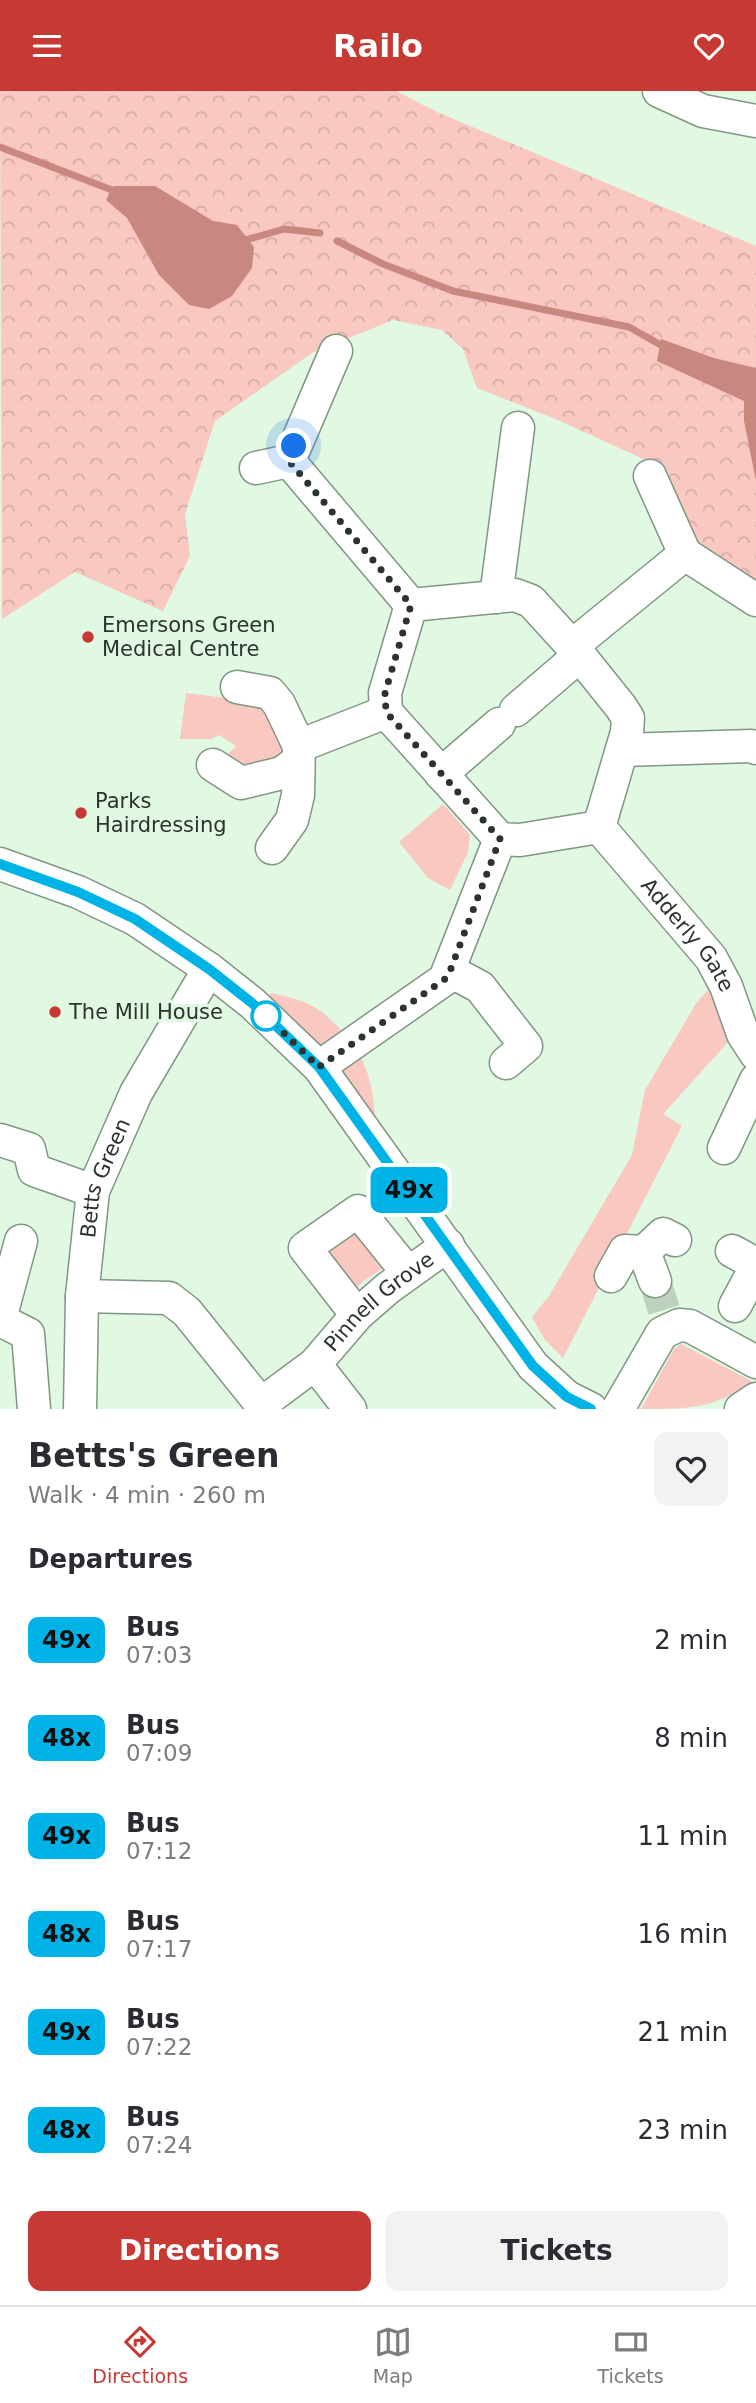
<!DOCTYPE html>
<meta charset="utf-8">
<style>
:root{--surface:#fff;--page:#f2f2f3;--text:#2b2b33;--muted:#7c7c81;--line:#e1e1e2;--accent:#c73933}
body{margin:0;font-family:"DejaVu Sans",sans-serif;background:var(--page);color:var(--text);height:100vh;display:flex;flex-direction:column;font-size:26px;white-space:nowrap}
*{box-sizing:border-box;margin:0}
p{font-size:23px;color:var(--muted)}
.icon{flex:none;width:38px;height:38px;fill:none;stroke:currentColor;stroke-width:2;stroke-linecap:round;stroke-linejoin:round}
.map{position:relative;height:1318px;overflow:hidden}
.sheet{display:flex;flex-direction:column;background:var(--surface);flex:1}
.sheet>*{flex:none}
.badge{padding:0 14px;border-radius:10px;font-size:24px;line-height:46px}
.you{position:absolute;width:35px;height:35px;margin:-18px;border:5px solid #fff;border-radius:50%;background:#1a73e8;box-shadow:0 0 0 10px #1a73e833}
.map>.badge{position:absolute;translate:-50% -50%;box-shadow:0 0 0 4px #fff}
h2{padding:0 28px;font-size:26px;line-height:63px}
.round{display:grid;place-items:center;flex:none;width:74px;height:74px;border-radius:14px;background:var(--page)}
.headline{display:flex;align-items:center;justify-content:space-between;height:119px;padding:0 28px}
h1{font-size:33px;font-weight:700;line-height:52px}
.button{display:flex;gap:14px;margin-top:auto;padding:14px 28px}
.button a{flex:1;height:80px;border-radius:14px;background:var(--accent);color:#fff;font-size:28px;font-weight:700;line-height:80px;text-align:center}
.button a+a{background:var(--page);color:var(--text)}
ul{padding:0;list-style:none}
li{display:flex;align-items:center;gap:21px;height:98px;padding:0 28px}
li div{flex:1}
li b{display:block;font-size:26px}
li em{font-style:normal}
li .badge{min-width:77px;font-weight:700;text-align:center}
header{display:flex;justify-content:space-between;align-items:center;height:91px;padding:0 28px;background:var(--accent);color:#fff;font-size:32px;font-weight:700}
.tab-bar{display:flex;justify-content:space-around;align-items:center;height:98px;border-top:2px solid var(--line);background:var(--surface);font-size:19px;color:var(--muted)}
.tab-bar a{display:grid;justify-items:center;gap:4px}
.tab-bar .selected{color:var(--accent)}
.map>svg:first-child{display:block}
.grass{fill:#f8c8c1}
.park{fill:url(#park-crowns)}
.water{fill:#c8877f}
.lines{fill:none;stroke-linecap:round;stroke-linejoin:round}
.stream{stroke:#c8877f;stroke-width:7}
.minor-tunnel{stroke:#bdd1be;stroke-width:32;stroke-dasharray:32 16;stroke-linecap:butt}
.minor-casing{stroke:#819683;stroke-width:35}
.minor{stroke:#fff;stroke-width:32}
.line-casing{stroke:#fff;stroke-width:16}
.line{stroke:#00b3e6;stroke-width:10}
.walk{stroke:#2b342c;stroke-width:7;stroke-dasharray:0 12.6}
.poi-dot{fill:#c73933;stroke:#e1f8e3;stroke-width:2.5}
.stop-dot{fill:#fff;stroke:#00b3e6;stroke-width:3.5}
.labels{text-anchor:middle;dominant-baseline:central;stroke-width:7;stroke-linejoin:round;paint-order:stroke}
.poi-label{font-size:21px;fill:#2b342c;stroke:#e1f8e3;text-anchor:start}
.street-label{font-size:21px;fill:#2b342c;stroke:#e1f8e3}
</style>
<header><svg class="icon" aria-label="menu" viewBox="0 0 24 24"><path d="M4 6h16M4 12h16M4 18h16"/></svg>Railo<svg class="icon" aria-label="heart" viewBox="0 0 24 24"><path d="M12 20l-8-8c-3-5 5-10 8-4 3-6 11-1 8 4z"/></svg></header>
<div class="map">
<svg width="756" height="1318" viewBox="0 0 756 1318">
<defs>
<pattern id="park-crowns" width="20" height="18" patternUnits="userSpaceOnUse" patternTransform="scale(1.75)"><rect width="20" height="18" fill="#f8c8c1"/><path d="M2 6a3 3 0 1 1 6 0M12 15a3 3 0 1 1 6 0" fill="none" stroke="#d5aca6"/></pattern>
</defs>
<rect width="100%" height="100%" fill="#e1f8e3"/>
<g class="grass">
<polygon points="186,602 267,612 288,651 284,673 243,682 226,665 236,655 219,644 211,648 180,648"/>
<polygon points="443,713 470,744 468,761 450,799 428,787 399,751"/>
<polygon points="714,893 730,949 663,1023 682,1035 563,1267 545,1249 532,1226 549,1205 632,1064 645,999 697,911"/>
<path d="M271,902C309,910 320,915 346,945L325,956L318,955L266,908Z"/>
<path d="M360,964C370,984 373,1002 375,1024L371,1027L343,985L342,978Z"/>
<polygon points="353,1136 388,1174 365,1189 348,1204 319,1162"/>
<path d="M681,1253L753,1291C711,1318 690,1318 641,1318L674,1258Z"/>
</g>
<polygon class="park" points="0,0 396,0 437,21 756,155 756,492 696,450 667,379 558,329 477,297 463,258 442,239 393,229 312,262 215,330 185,423 190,465 163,520 75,481 2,528"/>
<g class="water">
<polygon points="114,95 155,95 213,130 237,134 254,156 252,177 232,205 209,218 189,214 159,184 127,127 106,109"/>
<polygon points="661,248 714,267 756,277 756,390 744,330 744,310 657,270"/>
</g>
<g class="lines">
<g class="stream">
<polyline points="0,56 112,99 119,104"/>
<polyline points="242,150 284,138 320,142"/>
<polyline points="337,150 383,173 453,200 629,236 666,257"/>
</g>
<polyline class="minor-tunnel" points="655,1190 664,1219"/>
<defs>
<g id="minor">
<polyline points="659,0 703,20 756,30"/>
<polyline points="289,370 336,260"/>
<polyline points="256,377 289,370 411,514"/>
<polyline points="650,385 685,463"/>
<polygon points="515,504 531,510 572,555 621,616 628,627 627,641 599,736 520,749 500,748 386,621 385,602 411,514"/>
<polyline points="496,506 518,337"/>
<polyline points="572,555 685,463 756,509"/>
<polyline points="237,596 270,602 279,613 299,655 298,704 292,729 272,757"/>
<polyline points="516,619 580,564"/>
<polyline points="299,655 386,621"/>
<polyline points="622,659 751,655 756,657"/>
<polyline points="213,674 241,692 282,682 298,670"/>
<polyline points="441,683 499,633"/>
<path id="s1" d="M599,736L711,867L726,895L743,943L756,963"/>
<polyline points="0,773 78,801 135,828 209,878 252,912 319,976 533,1275 567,1306 591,1318"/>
<polyline points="450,880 480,896 526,955 506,972"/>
<polyline points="319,976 445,888 500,748"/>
<polyline points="0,1049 29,1058 34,1079 93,1100"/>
<polyline points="724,1057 756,989"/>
<polyline points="732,1160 756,1173"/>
<polyline points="644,1161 663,1143 675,1149"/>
<polyline points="611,1185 625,1160 644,1161 655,1190"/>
<path id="s2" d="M82,1205L169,1207L187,1221L261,1313L315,1273L357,1224L388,1197L448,1154"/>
<polyline points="735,1215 756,1176"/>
<polyline points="357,1224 305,1157 358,1120 408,1182"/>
<polyline points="0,1228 21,1150"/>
<polyline points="0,1229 28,1243 34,1318"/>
<polyline points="315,1273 350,1318"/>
<path id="s3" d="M80,1318L82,1205L93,1100L136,1002L209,878"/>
<polyline points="618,1318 662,1242 679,1234 690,1235 756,1271"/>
<polyline points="741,1318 756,1308"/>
</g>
</defs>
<use href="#minor" class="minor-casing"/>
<use href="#minor" class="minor"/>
</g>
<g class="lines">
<defs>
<polyline id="line" points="0,773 78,801 135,828 209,878 252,912 319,976 533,1275 567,1306 591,1318"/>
</defs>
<use href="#line" class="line-casing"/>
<use href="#line" class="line"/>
<polyline class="walk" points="266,925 319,976 445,888 450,880 500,748 386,621 385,602 411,514 289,370 294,355"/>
</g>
<g class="poi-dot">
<circle cx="88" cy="546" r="7"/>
<circle cx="81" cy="722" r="7"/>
<circle cx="55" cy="921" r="7"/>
</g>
<circle class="stop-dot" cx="266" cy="925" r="14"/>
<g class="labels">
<g class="poi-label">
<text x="102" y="534">Emersons Green<tspan x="102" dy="24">Medical Centre</tspan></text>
<text x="95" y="710">Parks<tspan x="95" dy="24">Hairdressing</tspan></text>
<text x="69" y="921">The Mill House</text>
</g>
<g class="street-label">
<text stroke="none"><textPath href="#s1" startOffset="140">Adderly Gate</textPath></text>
<text stroke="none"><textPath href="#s3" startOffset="234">Betts Green</textPath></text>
<text stroke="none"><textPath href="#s2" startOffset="385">Pinnell Grove</textPath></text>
</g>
</g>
</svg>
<div class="you" style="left:294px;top:355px"></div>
<b class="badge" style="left:409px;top:1099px;background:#00b3e6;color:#111">49x</b>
</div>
<section class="sheet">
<div class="headline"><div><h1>Betts's Green</h1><p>Walk · 4 min · 260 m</p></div><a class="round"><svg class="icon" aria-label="heart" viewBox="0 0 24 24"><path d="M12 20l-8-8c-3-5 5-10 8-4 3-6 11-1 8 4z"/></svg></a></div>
<h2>Departures</h2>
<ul>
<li><span class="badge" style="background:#00b3e6;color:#111">49x</span><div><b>Bus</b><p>07:03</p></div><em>2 min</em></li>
<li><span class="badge" style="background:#00b3e6;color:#111">48x</span><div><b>Bus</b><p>07:09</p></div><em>8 min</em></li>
<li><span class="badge" style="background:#00b3e6;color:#111">49x</span><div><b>Bus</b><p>07:12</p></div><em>11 min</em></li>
<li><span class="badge" style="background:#00b3e6;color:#111">48x</span><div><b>Bus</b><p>07:17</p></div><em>16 min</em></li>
<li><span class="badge" style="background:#00b3e6;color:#111">49x</span><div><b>Bus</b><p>07:22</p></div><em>21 min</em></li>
<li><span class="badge" style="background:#00b3e6;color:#111">48x</span><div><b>Bus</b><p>07:24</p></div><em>23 min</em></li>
</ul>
<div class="button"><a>Directions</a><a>Tickets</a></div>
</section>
<nav class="tab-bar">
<a class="selected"><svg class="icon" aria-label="directions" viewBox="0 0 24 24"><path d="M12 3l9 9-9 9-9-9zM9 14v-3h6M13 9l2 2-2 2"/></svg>Directions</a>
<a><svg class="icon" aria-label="map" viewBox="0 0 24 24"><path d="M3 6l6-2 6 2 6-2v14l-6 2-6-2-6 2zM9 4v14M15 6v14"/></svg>Map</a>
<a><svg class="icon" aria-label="tickets" viewBox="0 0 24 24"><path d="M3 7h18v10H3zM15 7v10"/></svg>Tickets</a>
</nav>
